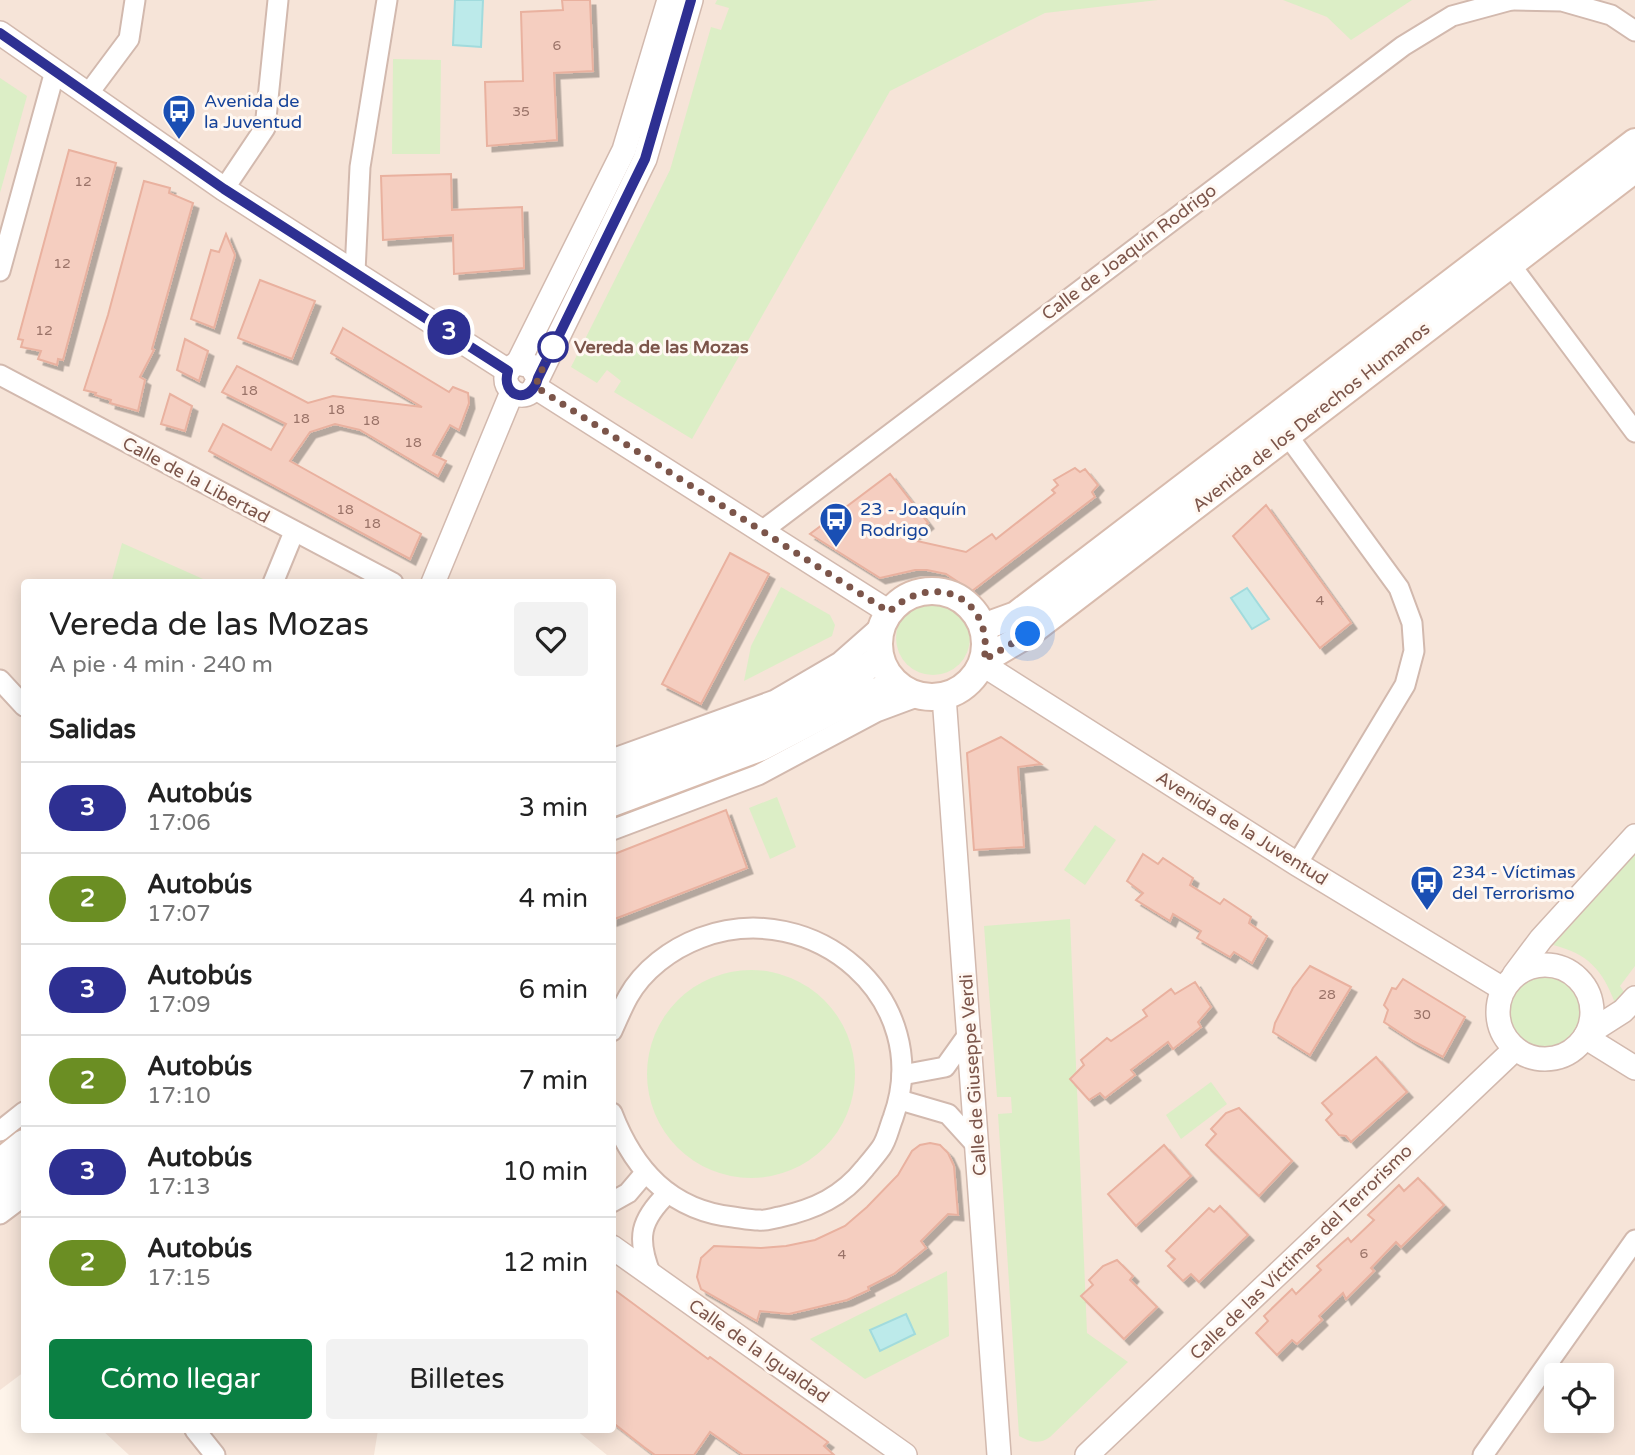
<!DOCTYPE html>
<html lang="es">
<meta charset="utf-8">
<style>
:root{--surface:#fff;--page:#f2f2f2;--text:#222;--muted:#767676;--line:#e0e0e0;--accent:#0b8043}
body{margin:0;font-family:"Varela Round",sans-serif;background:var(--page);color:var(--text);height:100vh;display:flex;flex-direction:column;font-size:26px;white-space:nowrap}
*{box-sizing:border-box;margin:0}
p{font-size:23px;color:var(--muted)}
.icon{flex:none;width:38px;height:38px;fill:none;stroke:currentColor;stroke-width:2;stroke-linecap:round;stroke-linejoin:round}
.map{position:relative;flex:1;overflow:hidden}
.side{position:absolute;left:21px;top:579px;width:595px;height:854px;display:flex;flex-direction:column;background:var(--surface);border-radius:7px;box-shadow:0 4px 18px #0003}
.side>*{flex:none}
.badge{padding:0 14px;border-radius:23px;font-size:24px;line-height:46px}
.controls{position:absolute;left:1544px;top:1363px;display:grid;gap:14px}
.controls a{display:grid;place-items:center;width:70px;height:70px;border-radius:7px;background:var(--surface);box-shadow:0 4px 18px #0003;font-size:35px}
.you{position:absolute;width:35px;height:35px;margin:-18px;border:5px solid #fff;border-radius:50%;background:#1a73e8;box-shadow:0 0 0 10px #1a73e833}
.map>.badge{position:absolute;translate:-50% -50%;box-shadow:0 0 0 4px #fff}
h2{padding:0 28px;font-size:26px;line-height:63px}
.round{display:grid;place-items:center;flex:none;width:74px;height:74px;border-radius:7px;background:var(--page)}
.summary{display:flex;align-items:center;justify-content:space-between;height:119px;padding:0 28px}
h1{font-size:33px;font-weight:600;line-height:52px}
.action{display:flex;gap:14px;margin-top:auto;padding:14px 28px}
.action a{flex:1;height:80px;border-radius:7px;background:var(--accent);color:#fff;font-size:28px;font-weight:600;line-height:80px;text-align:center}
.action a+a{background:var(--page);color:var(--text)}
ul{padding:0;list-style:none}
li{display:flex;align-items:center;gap:21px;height:91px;padding:0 28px;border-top:2px solid var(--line)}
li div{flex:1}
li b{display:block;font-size:26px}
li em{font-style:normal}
li .badge{min-width:77px;font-weight:700;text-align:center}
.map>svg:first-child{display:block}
.residential{fill:#f6e4d8;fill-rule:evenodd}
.green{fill:#dceec6}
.water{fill:#bceaea;stroke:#a1dbdd;stroke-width:2}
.building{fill:#f5cec0;stroke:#e9b19f;stroke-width:2;filter:url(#shadow)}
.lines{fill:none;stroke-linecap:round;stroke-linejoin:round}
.minor-casing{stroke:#d2b9ae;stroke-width:23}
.tertiary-casing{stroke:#d2b9ae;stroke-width:26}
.secondary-casing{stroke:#d8bbad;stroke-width:30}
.minor{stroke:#fff;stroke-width:19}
.tertiary{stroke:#fff;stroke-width:23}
.secondary{stroke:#fff;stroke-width:26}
.line-casing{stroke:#fff;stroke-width:16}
.line{stroke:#2e3092;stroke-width:10}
.walk{stroke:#7c554a;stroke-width:7;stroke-dasharray:0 12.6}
.stop-dot{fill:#fff;stroke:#2e3092;stroke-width:3.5}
.labels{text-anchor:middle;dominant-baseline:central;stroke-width:6;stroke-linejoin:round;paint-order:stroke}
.number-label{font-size:14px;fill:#9a7368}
.transit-label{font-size:18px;fill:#164399;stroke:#fff8f2;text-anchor:start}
.street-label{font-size:18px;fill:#7c554a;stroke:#fff8f2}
.stop-label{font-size:18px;font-weight:bold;fill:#7c554a;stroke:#fff8f2;text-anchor:start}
</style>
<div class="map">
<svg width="1635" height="1455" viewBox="0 0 1635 1455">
<defs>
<filter id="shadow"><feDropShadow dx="5.5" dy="5.5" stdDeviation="0" flood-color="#0004"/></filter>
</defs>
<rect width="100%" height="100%" fill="#fef4ea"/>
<g class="residential">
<path d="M0,0H1635V1455H607L576,1430H612V583H24V1372L0,1390ZM1556,1376H1601V1421H1556Z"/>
<polygon points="102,1430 378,1430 374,1455 129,1455"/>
</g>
<g class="green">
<polygon points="717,0 1158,0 1045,13 890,91 692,439 614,392 621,381 607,370 597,383 571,367 670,170 711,27 721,30 729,8 715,4"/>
<polygon points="1283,0 1412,0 1351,40 1327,17"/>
<polygon points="393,59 441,60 440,154 392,154"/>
<polygon points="0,78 27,96 0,193"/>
<polygon points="122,543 212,583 111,583"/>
<polygon points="781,587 830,615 835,625 832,636 744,681 751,646"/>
<circle cx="933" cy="638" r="37"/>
<polygon points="777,797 796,847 770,859 749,808"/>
<polygon points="1095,825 1116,840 1085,885 1064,870"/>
<path d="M1635,854V966L1620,986L1624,992L1615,1003C1602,969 1588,954 1553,945Z"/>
<path d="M1070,919L1087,1333L1128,1362L1050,1437C1039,1445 1030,1442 1019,1436L998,1114L1012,1113L1011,1097H997L984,926Z"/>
<circle cx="751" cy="1074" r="104"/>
<circle cx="1545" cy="1013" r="38"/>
<polygon points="1211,1082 1227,1104 1181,1139 1166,1115"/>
<polygon points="947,1271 949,1336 865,1379 810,1339"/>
</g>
<g class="water">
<polygon points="455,0 483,0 481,47 453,45"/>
<polygon points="1247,588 1269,619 1252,629 1231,598"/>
<polygon points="906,1314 915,1334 880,1351 870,1330"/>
</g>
<g class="building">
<polygon points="562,0 590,0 593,71 554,73 557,140 487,146 485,82 523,81 521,12 563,10"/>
<polygon points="69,150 116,163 63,360 58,359 57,365 38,359 41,351 21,347 23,340 18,339"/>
<polygon points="451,174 452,210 522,207 524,268 454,274 453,235 383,240 381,176"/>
<polygon points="144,181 170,188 169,193 193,203 152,349 154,350 140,377 145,380 138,411 110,403 111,400 95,395 96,393 84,390 108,315"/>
<polygon points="226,234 235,255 214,328 191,319 211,250 219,252"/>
<polygon points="260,280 315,301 292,359 238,338"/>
<polygon points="343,328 449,392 453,387 468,393 469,403 459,430 450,425 433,455 446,461 438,476 360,430 335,424 310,432 290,461 421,534 410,559 209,451 223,424 271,450 286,424 222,392 237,366 308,403 333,396 422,407 331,353"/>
<polygon points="185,339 208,351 199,381 177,370"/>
<polygon points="170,394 192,406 185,431 161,424"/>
<polygon points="1075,468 1080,472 1085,469 1098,485 1092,492 1095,497 972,591 946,574 927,570 915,570 880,578 810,534 890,474 928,523 908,539 966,552 992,534 996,539 1055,493 1052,490 1058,485 1054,480"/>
<polygon points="1266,505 1351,623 1320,648 1233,536"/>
<polygon points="730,553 769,574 701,704 662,684"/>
<polygon points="1001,737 1041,764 1018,767 1024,847 974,850 967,753"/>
<polygon points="726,810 747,868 612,920 612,855"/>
<polygon points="1143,854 1158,864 1163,858 1193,878 1190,885 1220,904 1224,899 1251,917 1249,923 1267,936 1252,963 1234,952 1230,957 1197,938 1201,931 1173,914 1170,921 1136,900 1143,893 1127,881"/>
<polygon points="1310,966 1351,987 1310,1055 1273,1032 1275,1023 1293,988"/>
<polygon points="1403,979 1465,1017 1443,1057 1413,1041 1384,1022 1388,1010 1384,1005 1392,988 1396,989"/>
<polygon points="1195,982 1211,1007 1198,1022 1201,1027 1173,1049 1168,1042 1131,1070 1135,1075 1105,1098 1100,1093 1089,1100 1070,1079 1084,1065 1081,1060 1107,1038 1111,1041 1147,1016 1143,1010 1171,989 1175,994"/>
<polygon points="1376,1057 1407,1092 1351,1142 1346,1136 1339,1135 1326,1120 1332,1114 1322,1103"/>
<polygon points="1239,1108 1292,1161 1259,1196 1206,1145 1216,1134 1211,1129 1226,1113"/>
<polygon points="930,1143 940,1145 948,1153 954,1166 958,1215 948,1214 921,1241 926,1248 894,1274 868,1287 869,1290 847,1300 789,1314 760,1311 757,1321 701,1289 697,1277 701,1258 714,1246 761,1248 786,1246 815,1240 845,1226 867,1207 898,1175 912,1151 920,1145"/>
<polygon points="1164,1145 1191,1176 1136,1226 1108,1194"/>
<polygon points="1418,1178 1444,1205 1401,1247 1396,1242 1371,1268 1374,1271 1346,1299 1343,1293 1319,1316 1322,1320 1297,1344 1292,1340 1277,1355 1256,1333 1268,1321 1264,1316 1292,1289 1296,1294 1321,1270 1317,1266 1341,1244 1348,1238 1351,1242 1374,1220 1368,1215 1399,1185 1404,1191"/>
<polygon points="1220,1206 1248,1235 1199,1282 1191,1274 1183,1281 1168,1266 1175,1259 1166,1251 1209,1208 1214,1212"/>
<polygon points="1117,1260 1133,1276 1130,1280 1157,1307 1124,1339 1081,1296 1093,1285 1089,1280 1103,1266"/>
<polygon points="612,1288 708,1359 710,1357 828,1442 824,1446 834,1455 743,1455 710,1432 694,1455 655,1455 644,1447 612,1422"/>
</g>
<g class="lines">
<defs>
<g id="minor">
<polyline points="1513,0 1562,1 1611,15 1635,31"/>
<polyline points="88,94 129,39 135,0"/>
<polyline points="224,189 265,128 278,0"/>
<polyline points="1510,264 1635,432"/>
<polyline points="0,271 55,71"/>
<polyline points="355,272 360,167 387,0"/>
<polyline points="0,375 393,583"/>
<polyline points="1288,436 1399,588 1412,623 1414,651 1405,685 1297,864"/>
<polyline points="762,531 1403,46 1452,16 1511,0"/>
<polyline points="273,583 294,532"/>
<polyline points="0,680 24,706"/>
<polyline points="612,759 775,700 840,662 882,625"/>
<polyline points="612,830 758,775 876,712 919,696"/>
<path d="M612,1031C617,1020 622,1008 628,997C643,970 671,949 700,938C814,895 936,1000 893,1118C889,1128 887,1140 881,1148C876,1155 870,1162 865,1168C842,1197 815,1209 780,1217C773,1218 766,1221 759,1220C750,1220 741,1218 733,1217C670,1210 634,1170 612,1113"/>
<polyline points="902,1075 945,1067 970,1032"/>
<polyline points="900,1100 948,1114 978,1147"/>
<polyline points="0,1131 24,1112"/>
<polyline points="612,1202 628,1193 645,1173"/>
<polyline points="0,1214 24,1196"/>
<path d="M651,1275C636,1238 640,1220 668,1193"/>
<polyline points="195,1430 215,1455"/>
<polyline points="1483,1455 1635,1240"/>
</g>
<g id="tertiary">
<polyline points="0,33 224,189 508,371"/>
<polyline points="518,363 624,150 669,0"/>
<path d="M538,378L531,366L518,363C485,379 529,417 538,378L645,159L691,0"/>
<polyline points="535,387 889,612"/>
<polyline points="433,583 512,392"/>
<polyline points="982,664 1297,864 1503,989"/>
<polyline points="944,696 999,1455"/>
<circle cx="1545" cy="1012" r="47"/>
<polyline points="1514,975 1541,939 1635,836"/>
<polyline points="1587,1034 1623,1011 1635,998"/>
<polyline points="1585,1037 1635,1068"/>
<polyline points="612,1247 905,1455"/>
<polyline points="1087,1455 1515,1049"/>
</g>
<g id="secondary">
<circle cx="932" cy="644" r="53"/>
<polyline points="983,627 1016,615 1635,142"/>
<polyline points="984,660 1028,634 1635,169"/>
<polyline points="612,780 752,729 853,678 880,657"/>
<polyline points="612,803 762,747 864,694 899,686"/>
<polyline points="0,1162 24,1143"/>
<polyline points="0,1190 24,1171"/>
</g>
</defs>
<use href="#minor" class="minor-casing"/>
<use href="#tertiary" class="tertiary-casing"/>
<use href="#secondary" class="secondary-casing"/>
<use href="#minor" class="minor"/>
<use href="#tertiary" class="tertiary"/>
<use href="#secondary" class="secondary"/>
</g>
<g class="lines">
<defs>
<path id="line" d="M0,33L224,189L508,371C500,397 531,406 538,378L645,159L691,0"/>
</defs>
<use href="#line" class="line-casing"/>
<use href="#line" class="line"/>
<path class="walk" d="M553,347L538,378L536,387L889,612C933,569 995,598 984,660L1028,634"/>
</g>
<defs>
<symbol id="bus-pin" viewBox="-11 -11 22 30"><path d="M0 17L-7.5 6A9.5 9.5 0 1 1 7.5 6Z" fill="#1a4fb4" stroke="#fff8f2"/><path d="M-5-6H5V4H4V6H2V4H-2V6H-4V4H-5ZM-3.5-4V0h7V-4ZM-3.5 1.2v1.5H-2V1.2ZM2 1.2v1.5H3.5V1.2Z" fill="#fff"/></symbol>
</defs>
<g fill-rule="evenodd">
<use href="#bus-pin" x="160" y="92" width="38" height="52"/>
<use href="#bus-pin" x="817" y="500" width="38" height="52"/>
<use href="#bus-pin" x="1408" y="863" width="38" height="52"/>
</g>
<circle class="stop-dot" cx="553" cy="347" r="14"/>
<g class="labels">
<g class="number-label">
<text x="557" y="45">6</text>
<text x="521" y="111">35</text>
<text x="83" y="181">12</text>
<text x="62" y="263">12</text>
<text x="44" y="330">12</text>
<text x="249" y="390">18</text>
<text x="336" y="409">18</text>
<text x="301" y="418">18</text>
<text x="371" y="420">18</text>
<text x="413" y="442">18</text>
<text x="345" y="509">18</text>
<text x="372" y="523">18</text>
<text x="1320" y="600">4</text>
<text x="1327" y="994">28</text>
<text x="1422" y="1014">30</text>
<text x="1364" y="1253">6</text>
<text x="842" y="1254">4</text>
</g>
<g class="transit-label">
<text x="204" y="101">Avenida de<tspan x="204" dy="21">la Juventud</tspan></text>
<text x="860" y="509">23 - Joaquín<tspan x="860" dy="21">Rodrigo</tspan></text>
<text x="1452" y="872">234 - Víctimas<tspan x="1452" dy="21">del Terrorismo</tspan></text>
</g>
<g class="street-label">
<text transform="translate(1129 252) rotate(-37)">Calle de Joaquín Rodrigo</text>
<text transform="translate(1311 417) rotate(-38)">Avenida de los Derechos Humanos</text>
<text transform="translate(196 480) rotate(28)">Calle de la Libertad</text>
<text transform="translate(1242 828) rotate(32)">Avenida de la Juventud</text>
<text transform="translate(973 1075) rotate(-94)">Calle de Giuseppe Verdi</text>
<text transform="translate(1301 1252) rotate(-44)">Calle de las Víctimas del Terrorismo</text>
<text transform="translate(759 1351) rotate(35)">Calle de la Igualdad</text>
</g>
<g class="stop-label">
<text x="574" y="347">Vereda de las Mozas</text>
</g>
</g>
</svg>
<div class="controls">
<a><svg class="icon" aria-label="locate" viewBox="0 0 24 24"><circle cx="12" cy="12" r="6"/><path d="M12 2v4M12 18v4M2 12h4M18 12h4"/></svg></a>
</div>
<div class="you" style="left:1028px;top:634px"></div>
<b class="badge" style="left:449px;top:332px;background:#2e3092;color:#fff">3</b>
<section class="side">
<div class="summary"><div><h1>Vereda de las Mozas</h1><p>A pie · 4 min · 240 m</p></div><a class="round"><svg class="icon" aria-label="heart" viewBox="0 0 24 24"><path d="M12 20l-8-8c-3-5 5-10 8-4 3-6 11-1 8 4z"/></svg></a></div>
<h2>Salidas</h2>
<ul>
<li><span class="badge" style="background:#2e3092;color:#fff">3</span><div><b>Autobús</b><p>17:06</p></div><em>3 min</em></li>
<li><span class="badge" style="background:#6b8e23;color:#fff">2</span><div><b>Autobús</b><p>17:07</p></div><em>4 min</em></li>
<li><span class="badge" style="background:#2e3092;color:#fff">3</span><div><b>Autobús</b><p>17:09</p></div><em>6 min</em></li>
<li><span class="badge" style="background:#6b8e23;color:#fff">2</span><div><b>Autobús</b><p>17:10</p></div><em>7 min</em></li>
<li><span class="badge" style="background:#2e3092;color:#fff">3</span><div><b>Autobús</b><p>17:13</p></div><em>10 min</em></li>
<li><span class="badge" style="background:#6b8e23;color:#fff">2</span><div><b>Autobús</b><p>17:15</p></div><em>12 min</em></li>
</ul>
<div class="action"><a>Cómo llegar</a><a>Billetes</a></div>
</section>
</div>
